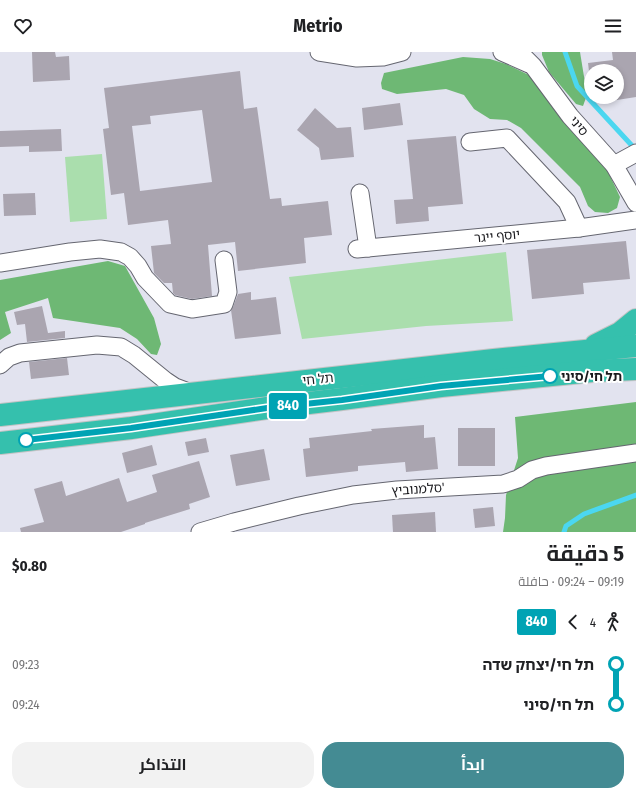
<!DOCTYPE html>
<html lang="ar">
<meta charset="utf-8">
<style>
:root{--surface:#fff;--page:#f2f2f2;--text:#202124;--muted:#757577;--accent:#448b93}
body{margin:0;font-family:"Fira Sans Condensed",Cairo,"Noto Sans Hebrew",sans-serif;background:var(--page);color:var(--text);direction:rtl;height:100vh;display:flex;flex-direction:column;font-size:15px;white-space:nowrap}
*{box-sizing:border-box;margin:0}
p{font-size:13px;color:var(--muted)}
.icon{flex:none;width:22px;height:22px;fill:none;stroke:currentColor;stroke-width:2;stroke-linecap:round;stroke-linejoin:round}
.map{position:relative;height:480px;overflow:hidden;direction:ltr}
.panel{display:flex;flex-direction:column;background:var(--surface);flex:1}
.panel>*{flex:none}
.badge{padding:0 8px;border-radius:3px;font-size:14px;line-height:26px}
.buttons{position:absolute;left:584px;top:12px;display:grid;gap:8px}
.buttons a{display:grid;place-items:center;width:40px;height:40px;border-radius:50%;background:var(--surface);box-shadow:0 2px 6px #0003;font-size:20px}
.map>.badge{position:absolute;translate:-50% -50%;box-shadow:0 0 0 2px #fff}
.legs{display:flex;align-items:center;gap:6px;height:44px;padding:0 12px;font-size:13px}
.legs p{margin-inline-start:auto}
.overview{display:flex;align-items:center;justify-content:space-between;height:68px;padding:0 12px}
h1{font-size:22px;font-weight:700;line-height:30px}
.primary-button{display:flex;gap:8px;margin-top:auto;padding:8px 12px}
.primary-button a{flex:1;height:46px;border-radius:16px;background:var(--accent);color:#fff;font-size:16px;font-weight:700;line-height:46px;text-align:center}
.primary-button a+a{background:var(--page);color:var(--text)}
ul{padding:0 12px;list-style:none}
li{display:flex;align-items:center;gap:14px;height:40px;font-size:15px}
li i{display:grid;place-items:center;width:6px;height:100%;margin:0 5px;background:currentColor}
li i::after{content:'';width:10px;height:10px;margin:-5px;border:3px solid;border-radius:50%;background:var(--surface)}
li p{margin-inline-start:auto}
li:first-child i{background:linear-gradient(#0000 50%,currentColor 0)}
li:last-child i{background:linear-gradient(currentColor 50%,#0000 0)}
header{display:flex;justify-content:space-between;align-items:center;height:52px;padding:0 12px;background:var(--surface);font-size:18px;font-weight:700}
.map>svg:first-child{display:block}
.green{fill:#aadead}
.forest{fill:#6eb874}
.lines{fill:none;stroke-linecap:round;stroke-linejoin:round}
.stream{stroke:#4bd7f0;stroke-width:5}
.building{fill:#aaa5b0;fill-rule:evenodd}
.minor-casing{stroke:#656670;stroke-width:19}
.highway-casing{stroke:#c3c3c4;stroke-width:24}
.minor{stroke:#fff;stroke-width:17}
.highway{stroke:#35c0ad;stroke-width:22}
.line-1-casing{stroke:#fff;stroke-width:9}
.line-1{stroke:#00a3b4;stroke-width:6}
.stop-1-dot{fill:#fff;stroke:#00a3b4;stroke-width:2}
.labels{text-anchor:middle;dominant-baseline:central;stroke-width:4;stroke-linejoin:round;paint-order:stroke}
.street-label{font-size:13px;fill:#19191d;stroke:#fff}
.stop-label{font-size:13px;font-weight:bold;fill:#19191d;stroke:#fff;text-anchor:start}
</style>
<header><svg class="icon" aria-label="menu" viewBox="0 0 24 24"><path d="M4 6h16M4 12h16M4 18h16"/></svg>Metrio<svg class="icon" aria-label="heart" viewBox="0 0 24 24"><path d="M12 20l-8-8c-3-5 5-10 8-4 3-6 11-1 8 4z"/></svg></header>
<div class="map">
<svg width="636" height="480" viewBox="0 0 636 480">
<rect width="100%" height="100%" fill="#e2e3ef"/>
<g class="green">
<polygon points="102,102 107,167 70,170 65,105"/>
<polygon points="506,200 513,269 426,274 302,287 289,225"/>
</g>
<g class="forest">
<polygon points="542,0 580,0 587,43 583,54 576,52 549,20 542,3"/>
<polygon points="463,5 490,7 506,12 531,24 603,109 620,145 617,156 608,161 595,160 588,154 580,135 521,76 507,68 490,67 474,57 464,43 446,37 397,42 382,37 381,31 384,21"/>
<polygon points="108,209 125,214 154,266 161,292 157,303 151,302 137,287 120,276 53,266 48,246 5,260 11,281 0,288 0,228"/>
<polygon points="636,350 636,480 503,480 505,466 506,443 518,406 515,365"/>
</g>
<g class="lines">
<g class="stream">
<polyline points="565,0 577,34 636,98"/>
<polyline points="564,480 566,474 584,462 636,443"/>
</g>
</g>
<g class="building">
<polygon points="32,0 55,0 56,5 69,4 70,28 33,30"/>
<polygon points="612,0 636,0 636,45 617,48 617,19 589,19 588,11 613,8"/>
<path d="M240,19L244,57L257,55L270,147L281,146L282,154L328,149L332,183L304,186L306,211L238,219L235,190L208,193L212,244L192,247L175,243L173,241L172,231H164L154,221L151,194L171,192L168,168L128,173L124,141L111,143L103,77L109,76L104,36ZM202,58L212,130L140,139L132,74L151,72L150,64Z"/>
<polygon points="400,51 403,73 364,78 362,56"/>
<polygon points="315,56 337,76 351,75 354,105 321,108 319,96 297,78"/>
<polygon points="61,77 62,99 29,100 29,94 0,95 0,79"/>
<polygon points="456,84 463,152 428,155 429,169 396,172 394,148 413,147 407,88"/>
<polygon points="35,141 36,163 4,164 3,142"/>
<polygon points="626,189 630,227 583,231 584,242 532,247 527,198"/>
<polygon points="251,240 251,248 276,245 281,282 235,287 231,258 233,255 238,242"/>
<polygon points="42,254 48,281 65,279 65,286 27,290 25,272 17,273 14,260"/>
<polygon points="67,306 69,323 31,327 29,310"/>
<polygon points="424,373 424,386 435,385 438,417 406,420 405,410 358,414 358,419 306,425 303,397 310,396 309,386 372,379 371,377"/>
<rect x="458" y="376" width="37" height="38"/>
<polygon points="206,386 209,400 188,404 185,390"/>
<polygon points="152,393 157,413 127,421 122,401"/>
<polygon points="264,397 270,428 236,434 230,403"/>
<polygon points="199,409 210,445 189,452 190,457 145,471 145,472 121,480 21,480 20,476 44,470 34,437 62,429 66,444 119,426 127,450 157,440 152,423"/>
<polygon points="493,455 495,474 475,476 473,457"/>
<polygon points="435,460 436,480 393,480 392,463"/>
</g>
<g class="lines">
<defs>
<g id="minor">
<polyline points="319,0 357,6 383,5 402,0"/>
<polyline points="502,0 529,12"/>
<polyline points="519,0 533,14 570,64 614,113 636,151"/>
<polyline points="470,90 507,86 567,150 579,176"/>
<polyline points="614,113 636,101"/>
<polyline points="360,141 368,196"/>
<polyline points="357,197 579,176 636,168"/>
<polyline points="0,211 70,200 100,197 121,200 130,205 138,214 145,226 170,252 192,257 224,252 228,240 224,208"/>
<polyline points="0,313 9,305 20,301 97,293 121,295 134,303 166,329 175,335 191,341"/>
<polyline points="200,480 234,470 299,454 353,443 397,438 503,432 518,427 532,418 546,414 636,401"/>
</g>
<g id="highway">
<polyline points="596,293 620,281 636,268"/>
<polyline points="0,363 494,308 636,294"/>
<polyline points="0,391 131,376 267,356 342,347 441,334 592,319 636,317"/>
</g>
</defs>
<use href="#minor" class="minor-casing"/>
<use href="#highway" class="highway-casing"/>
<use href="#minor" class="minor"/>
<use href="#highway" class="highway"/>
</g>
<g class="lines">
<defs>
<polyline id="line-1" points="26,388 131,376 267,356 342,348 441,334 550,324"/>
</defs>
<use href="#line-1" class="line-1-casing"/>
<use href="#line-1" class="line-1"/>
</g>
<g class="stop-1-dot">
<circle cx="550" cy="324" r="7"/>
<circle cx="26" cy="388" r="7"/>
</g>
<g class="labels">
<g class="street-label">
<text transform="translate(579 74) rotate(49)">סיני</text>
<text transform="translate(497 184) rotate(-5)">יוסף ייגר</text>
<text transform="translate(318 327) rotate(-6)">תל חי</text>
<text transform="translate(418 437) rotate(-4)">סלמנוביץ'</text>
</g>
<g class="stop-label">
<text x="561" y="324">תל חי/סיני</text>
</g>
</g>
</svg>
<div class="buttons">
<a><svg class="icon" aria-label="layers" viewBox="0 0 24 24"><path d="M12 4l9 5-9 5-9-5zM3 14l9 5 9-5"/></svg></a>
</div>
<b class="badge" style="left:288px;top:354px;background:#00a3b4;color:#fff">840</b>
</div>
<section class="panel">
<div class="overview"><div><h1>5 دقيقة</h1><p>09:19 – 09:24 · حافلة</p></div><b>$0.80</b></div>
<div class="legs"><svg class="icon" aria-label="walk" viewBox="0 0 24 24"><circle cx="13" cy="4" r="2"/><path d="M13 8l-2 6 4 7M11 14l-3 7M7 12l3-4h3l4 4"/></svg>4<svg class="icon" aria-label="back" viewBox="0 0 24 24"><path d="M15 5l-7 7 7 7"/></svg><b class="badge" style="background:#00a3b4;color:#fff">840</b></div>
<ul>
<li><i style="color:#00a3b4"></i><b>תל חי/יצחק שדה</b><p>09:23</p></li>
<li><i style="color:#00a3b4"></i><b>תל חי/סיני</b><p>09:24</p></li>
</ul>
<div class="primary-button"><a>ابدأ</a><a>التذاكر</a></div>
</section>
